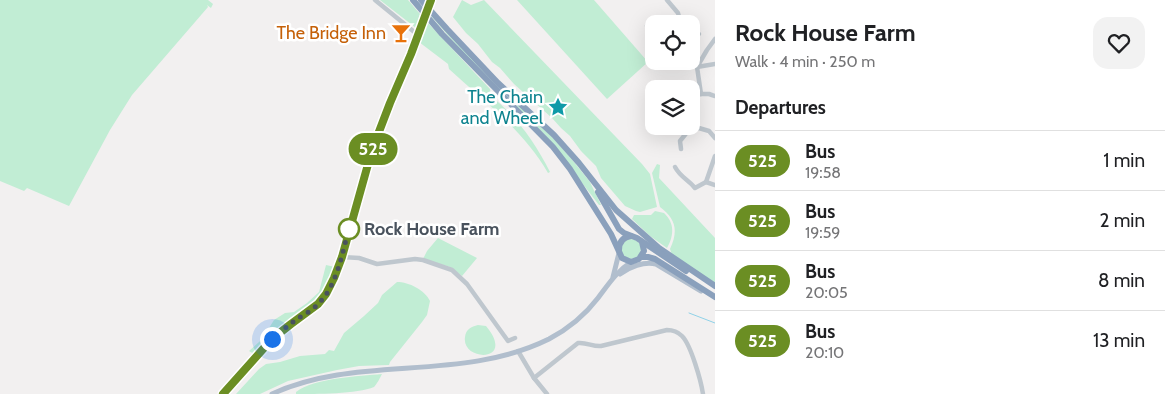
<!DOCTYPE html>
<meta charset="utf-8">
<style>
:root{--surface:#fff;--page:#f2f2f2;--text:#202124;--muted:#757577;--line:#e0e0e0}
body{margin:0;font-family:Cabin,sans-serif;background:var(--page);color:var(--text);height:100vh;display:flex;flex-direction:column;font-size:19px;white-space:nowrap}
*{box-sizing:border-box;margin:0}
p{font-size:16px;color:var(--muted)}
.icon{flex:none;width:28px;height:28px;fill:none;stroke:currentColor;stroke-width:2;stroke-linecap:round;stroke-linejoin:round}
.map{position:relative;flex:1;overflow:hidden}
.drawer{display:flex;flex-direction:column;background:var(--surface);width:450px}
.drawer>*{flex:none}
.badge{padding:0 10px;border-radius:16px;font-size:18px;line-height:32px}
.buttons{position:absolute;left:645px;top:15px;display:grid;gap:10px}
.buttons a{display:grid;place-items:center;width:55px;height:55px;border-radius:10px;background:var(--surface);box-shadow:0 5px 20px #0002;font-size:25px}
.you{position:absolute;width:25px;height:25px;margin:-12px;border:4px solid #fff;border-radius:50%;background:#1a73e8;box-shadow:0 0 0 8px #1a73e833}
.map>.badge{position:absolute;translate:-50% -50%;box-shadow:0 0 0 2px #fff}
h2{padding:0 20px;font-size:19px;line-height:45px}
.round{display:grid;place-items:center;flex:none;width:52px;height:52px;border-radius:15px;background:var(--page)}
.head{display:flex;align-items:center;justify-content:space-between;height:85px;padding:0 20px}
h1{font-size:24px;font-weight:700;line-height:38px}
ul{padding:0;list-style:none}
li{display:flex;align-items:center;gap:15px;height:60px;padding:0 20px;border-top:1px solid var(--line)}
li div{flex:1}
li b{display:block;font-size:19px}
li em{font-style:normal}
li .badge{min-width:55px;font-weight:700;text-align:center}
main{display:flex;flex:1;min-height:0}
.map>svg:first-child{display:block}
.green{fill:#c1edd4}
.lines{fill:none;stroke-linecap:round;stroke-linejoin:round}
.stream{stroke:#90d2e8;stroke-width:1}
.minor{stroke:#bfc7ce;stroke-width:4.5}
.major{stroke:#b1becd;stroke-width:5}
.highway{stroke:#8aa0bc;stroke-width:6}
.line-casing{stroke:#fff;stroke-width:11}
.line{stroke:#6b8e23;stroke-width:8}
.walk{stroke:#49525d;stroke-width:5;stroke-dasharray:0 9}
.stop-dot{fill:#fff;stroke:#6b8e23;stroke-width:2.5}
.labels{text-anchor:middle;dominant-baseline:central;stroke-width:5;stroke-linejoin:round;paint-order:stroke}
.food-label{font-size:18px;fill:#c56008;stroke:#fff;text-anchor:end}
.culture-label{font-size:18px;fill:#0d838f;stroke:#fff;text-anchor:end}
.stop-label{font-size:18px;font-weight:bold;fill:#49525d;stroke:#fff;text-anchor:start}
</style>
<main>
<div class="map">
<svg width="715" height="394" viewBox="0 0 715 394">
<rect width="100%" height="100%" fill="#f2f0f0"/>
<g class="green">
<polygon points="0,0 208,0 213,4 211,8 207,5 208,7 132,95 110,130 69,206 27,188 24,191 0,181"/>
<polygon points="380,0 408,0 420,14 416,28"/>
<polygon points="417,0 504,91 554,139 574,162 590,182 601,205 599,205 545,135 458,47"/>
<polygon points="462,0 471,5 484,0 642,164 650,174 657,207 640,212 636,211 625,206 601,178 596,166 581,151 570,136 561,128 552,118 514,84 500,68 492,62 478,44 466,33 453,17"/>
<polygon points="517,0 594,0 648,62 607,99"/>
<path d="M426,21L490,89L491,96C517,117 535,142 550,172L548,173C524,131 484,101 449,69L448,64L419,42Z"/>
<path d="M657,164L660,165L659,178L715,238V283L672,255L670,249C679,230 675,218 660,207L652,173Z"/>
<path d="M655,211L664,213C675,223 674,236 667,248L650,236L632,219L634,215H651Z"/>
<polygon points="438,238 477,258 462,276 450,267 423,259 427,251"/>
<circle cx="631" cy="249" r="10"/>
<path d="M326,265L335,267C322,305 306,305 278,328C269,336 262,346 254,354L249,351L269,333V328L274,320L285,313L294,312L307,303L319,292Z"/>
<path d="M397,282C409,282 425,290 430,301L427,315L422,322L390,362L389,365L359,366L337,370L288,381L260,394H236L259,369L266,364L280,362L300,356L325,354L329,350L334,351L344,333L364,316L378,303L382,295Z"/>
<path d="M478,325L486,326C517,363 461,362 465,337C466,329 471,327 478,325Z"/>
<path d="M382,374C380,378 377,384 374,387C358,394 315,394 296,394V392C314,378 359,376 382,374Z"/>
</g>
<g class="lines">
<polyline class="stream" points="689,313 715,323"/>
<g class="minor">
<polyline points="375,0 418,35"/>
<polyline points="667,0 678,13 681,24"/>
<polyline points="647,26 654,34"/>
<polyline points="691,31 696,31 699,34"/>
<polyline points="687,61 697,67 715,64"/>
<polyline points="701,94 709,94 715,96"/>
<polyline points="691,96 701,94 697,67 707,50 715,39"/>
<polyline points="681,149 680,141 692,126 709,131 715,138"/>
<polyline points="715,156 706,182 715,185"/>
<path d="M675,167C681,178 688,179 695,188L706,182"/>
<polyline points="342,257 359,258 377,264 415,259 423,260 452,270 467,284 508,341 515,338"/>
<polyline points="518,351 534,378 547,394"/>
<path d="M534,378L578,343C587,342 593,347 601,346L667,330C673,330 678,332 682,336C691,345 701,381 703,394"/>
</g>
<g class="major">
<path d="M620,274C629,267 644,261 656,264L701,291"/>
<polyline points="613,277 619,253"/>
<polyline points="223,394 272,339 291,323 318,304 334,278 372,150 417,39 431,0"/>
<path d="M272,394C358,354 460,383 549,339C568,329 585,315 598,298C608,285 616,272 631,262"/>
</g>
<g class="highway">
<polyline points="413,0 442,34 553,147 570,169 611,234 622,258 631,262 639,259 644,251 642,242"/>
<polyline points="421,0 447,29 498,83 554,135 579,163 616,210 659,248 715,286"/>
<polyline points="598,192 619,229 624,233 637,238 686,271"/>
<path d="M619,250C619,242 623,237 631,236"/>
<polyline points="641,257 648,257 655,259 715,297"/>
</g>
</g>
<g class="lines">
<defs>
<polyline id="line" points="223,394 272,339 291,324 318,304 326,294 334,278 342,257 372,150 390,103 411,54 431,0"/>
</defs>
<use href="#line" class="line-casing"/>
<use href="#line" class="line"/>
<path class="walk" d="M272,339C279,333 286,327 293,322C301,316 312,311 319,303C338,284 342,252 349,229"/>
</g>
<defs>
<symbol id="bar-bare" viewBox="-9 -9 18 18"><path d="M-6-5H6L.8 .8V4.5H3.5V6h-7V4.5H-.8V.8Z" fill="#e8710a" stroke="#fff" stroke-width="2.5" paint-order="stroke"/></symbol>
<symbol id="sight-bare" viewBox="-9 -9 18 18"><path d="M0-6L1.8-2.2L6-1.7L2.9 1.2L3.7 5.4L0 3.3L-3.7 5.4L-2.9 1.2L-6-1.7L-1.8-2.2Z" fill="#0f9aa8" stroke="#fff" stroke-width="2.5" paint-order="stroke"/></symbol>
</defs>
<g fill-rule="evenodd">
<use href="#bar-bare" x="387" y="19" width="28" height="28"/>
<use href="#sight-bare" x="544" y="93" width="28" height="28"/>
</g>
<circle class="stop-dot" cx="349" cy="229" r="10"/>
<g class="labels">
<g class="food-label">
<text x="386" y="33">The Bridge Inn</text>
</g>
<g class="culture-label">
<text x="543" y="97">The Chain<tspan x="543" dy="21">and Wheel</tspan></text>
</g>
<g class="stop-label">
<text x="364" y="229">Rock House Farm</text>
</g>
</g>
</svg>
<div class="buttons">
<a><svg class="icon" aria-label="locate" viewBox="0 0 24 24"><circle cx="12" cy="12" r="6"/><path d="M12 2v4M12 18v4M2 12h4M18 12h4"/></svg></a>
<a><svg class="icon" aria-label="layers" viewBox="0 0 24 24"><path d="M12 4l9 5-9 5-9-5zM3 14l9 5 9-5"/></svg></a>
</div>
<div class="you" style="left:272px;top:339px"></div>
<b class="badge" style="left:373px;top:149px;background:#6b8e23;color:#fff">525</b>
</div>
<section class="drawer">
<div class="head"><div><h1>Rock House Farm</h1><p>Walk · 4 min · 250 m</p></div><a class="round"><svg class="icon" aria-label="heart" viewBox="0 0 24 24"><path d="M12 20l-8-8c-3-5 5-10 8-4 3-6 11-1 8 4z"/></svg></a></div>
<h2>Departures</h2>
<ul>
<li><span class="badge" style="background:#6b8e23;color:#fff">525</span><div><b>Bus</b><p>19:58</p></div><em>1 min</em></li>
<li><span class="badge" style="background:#6b8e23;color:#fff">525</span><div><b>Bus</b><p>19:59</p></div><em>2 min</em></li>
<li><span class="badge" style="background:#6b8e23;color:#fff">525</span><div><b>Bus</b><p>20:05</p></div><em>8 min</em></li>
<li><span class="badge" style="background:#6b8e23;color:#fff">525</span><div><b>Bus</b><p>20:10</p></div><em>13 min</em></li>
</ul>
</section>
</main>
